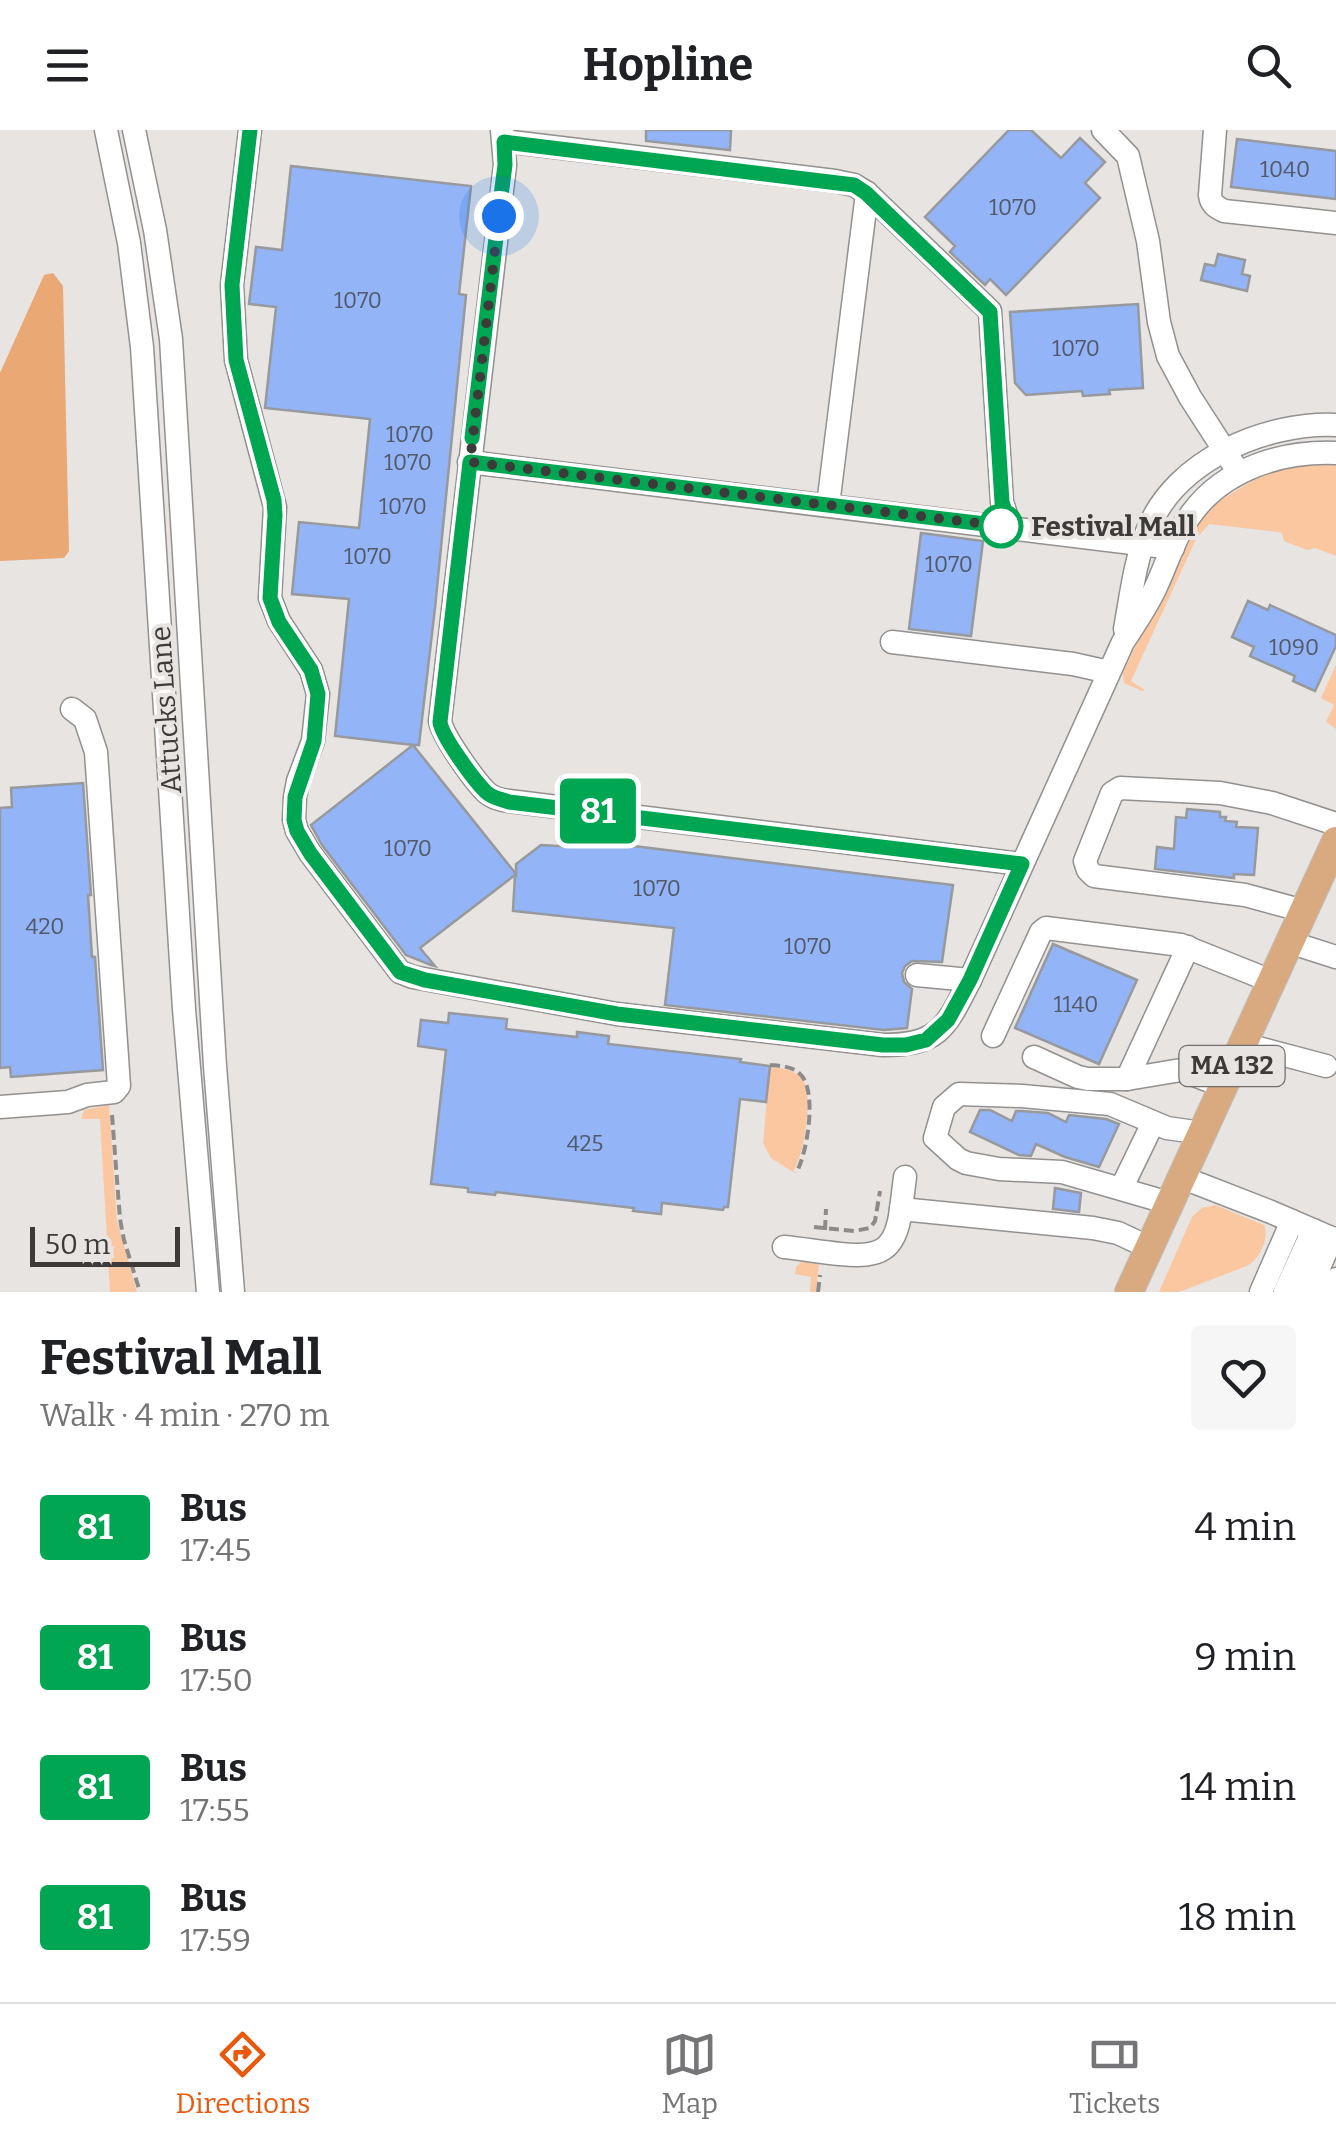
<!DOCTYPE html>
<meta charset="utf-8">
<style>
:root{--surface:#fff;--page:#f6f6f6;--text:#202124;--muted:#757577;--line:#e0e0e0;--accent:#ea580c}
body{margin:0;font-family:Bitter,serif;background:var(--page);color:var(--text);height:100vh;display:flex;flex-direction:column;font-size:38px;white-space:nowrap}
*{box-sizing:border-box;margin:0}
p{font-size:32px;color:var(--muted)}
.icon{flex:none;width:55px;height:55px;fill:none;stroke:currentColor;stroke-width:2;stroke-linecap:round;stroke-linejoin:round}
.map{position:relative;height:1162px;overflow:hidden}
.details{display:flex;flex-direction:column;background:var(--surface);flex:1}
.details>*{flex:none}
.badge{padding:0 20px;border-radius:8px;font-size:35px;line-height:65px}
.scale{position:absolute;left:30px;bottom:25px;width:150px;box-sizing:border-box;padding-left:10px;border:5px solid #3c3b3a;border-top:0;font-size:28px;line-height:35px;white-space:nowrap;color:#3c3b3a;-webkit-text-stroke:8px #e7e4e2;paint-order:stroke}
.you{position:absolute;width:50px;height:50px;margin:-25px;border:8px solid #fff;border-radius:50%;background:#1a73e8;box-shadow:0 0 0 15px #1a73e833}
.map>.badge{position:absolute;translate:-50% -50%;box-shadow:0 0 0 5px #fff}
.round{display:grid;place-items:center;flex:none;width:105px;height:105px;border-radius:10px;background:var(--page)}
.headline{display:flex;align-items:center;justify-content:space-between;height:170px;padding:0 40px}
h1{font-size:48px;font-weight:700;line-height:75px}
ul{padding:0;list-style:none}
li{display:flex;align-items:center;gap:30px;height:130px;padding:0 40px}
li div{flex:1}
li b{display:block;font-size:38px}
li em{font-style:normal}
li .badge{min-width:110px;font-weight:700;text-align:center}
header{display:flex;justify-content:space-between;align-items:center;height:130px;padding:0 40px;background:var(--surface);font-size:45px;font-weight:700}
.tabs{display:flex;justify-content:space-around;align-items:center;height:140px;border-top:2px solid var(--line);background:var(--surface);font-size:28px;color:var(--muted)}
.tabs a{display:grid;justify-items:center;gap:5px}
.tabs .selected{color:var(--accent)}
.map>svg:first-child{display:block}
.green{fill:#fac7a1}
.water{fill:#eaa874}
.building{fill:#93b4f7;stroke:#97999c;stroke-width:2.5}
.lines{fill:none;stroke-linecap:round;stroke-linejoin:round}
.minor-casing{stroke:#93918f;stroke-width:25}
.major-casing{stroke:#c1c0c0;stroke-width:30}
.path{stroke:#8d8b8a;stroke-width:4;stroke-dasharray:10 5;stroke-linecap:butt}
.minor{stroke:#fff;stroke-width:22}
.major{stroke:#d9aa7f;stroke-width:28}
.line-casing{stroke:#fff;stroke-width:22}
.line{stroke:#00a651;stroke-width:15}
.walk{stroke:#3c3b3a;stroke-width:10;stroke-dasharray:0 18}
.stop-dot{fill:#fff;stroke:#00a651;stroke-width:5}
.labels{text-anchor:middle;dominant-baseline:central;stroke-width:8;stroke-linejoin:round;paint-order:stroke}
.number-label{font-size:22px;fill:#525969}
.shield{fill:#e7e4e2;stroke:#6f6e6c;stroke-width:2.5}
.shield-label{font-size:25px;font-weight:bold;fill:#3c3b3a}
.stop-label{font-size:28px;font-weight:bold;fill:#3c3b3a;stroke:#e7e4e2;text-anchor:start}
.street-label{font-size:28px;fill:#3c3b3a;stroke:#e7e4e2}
</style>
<header><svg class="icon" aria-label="menu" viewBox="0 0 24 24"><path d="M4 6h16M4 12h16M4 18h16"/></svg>Hopline<svg class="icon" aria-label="search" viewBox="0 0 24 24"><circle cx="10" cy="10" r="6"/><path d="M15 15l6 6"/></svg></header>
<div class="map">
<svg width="1336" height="1162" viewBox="0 0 1336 1162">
<rect width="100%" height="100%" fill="#e7e4e2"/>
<g class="green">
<polygon points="1309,334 1336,334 1336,426 1315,418 1307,420 1284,411 1282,403 1278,402 1209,394 1196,409 1131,551 1145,560 1142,561 1124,553 1123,543 1189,402 1213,375 1250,352 1270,342"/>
<polygon points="1336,535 1336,599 1326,592 1334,575 1321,568"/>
<path d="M770,937C780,938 793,939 801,947C815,962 804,1026 793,1042L771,1028L763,1013Z"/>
<polygon points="109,975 117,1091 137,1162 110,1162 100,989 81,989 84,980"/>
<path d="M1215,1075L1264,1095C1270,1109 1259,1129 1247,1136L1179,1162H1159L1192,1087L1202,1078Z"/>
<polygon points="802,1131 819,1133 816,1162 810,1162 811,1147 795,1144 796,1137"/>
</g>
<polygon class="water" points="53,143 63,156 69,421 64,428 0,431 0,243 44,145"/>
<g class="building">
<polygon points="646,0 731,0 730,20 646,11"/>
<polygon points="1009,0 1031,0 1061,28 1080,8 1105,32 1085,53 1100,68 1006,165 990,149 985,155 950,122 955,116 925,87"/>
<polygon points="1237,9 1336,21 1336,69 1231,57"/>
<polygon points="291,36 471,56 459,164 466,165 435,478 419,615 413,615 516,744 516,734 541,715 575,717 576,709 953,755 942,832 912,831 905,836 902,843 904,852 912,859 907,898 884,900 665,875 674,798 513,781 515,745 420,818 435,836 431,835 406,825 322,715 311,695 413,615 335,606 349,469 292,464 299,392 359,398 370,289 265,278 276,177 249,174 256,117 282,120"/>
<polygon points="1218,124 1245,130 1242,144 1250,146 1247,161 1201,150 1205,134 1215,136"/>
<polygon points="1138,174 1143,258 1109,260 1110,264 1083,266 1082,261 1026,265 1015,253 1010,182"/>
<polygon points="921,403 983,411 971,506 909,499"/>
<polygon points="1248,471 1268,480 1270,475 1336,505 1336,516 1315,561 1293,551 1295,546 1250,526 1254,517 1232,507"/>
<polygon points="83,653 91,765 88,765 92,827 95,827 103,940 11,947 10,937 0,938 0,678 12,677 11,658"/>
<polygon points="1187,679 1220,682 1220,687 1226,687 1225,691 1237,692 1236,697 1258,698 1254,745 1234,744 1234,748 1155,739 1157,717 1174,719 1176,687 1186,688"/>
<polygon points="1053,814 1137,850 1099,934 1015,898"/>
<polygon points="449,883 507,889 506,899 577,907 577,902 609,906 608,914 741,929 740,932 770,936 766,972 740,969 728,1077 724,1077 723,1080 662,1073 661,1084 633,1081 634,1078 496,1062 495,1065 468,1062 468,1058 431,1054 446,920 418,916 421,890 448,893"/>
<polygon points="980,980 990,980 1012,991 1016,981 1021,981 1048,983 1066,992 1069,985 1106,989 1119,994 1099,1037 1065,1027 1036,1014 1031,1026 1019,1025 970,1002"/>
<polygon points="1055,1058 1081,1063 1079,1082 1053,1079"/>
</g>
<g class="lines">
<defs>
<g id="minor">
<polyline points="106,0 129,113 142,217 184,879 208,1162"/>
<polyline points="134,0 155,100 171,209 215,936 233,1162"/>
<path d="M250,0L232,155L236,230L275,377L270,468L279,491L311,540L318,564L313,611L298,651L295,667L294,690L297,701L310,723L400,842L413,847L617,884L883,915C940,915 946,897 970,850L1123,512C1134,495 1146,478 1155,459C1167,434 1175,405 1192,383C1225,338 1283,321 1336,323"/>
<path d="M502,0L505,35L440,591C443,607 474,650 486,662C492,668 501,670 509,671L1021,734"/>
<polyline points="1103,0 1128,26 1148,111 1159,192 1168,226 1190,267 1239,343"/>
<path d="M1215,0L1210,65C1211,74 1216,77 1224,81L1336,93"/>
<polyline points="504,11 835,51 854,55 867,63 990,181 1002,372 1010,397"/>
<polyline points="469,332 1173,418"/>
<polyline points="828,375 867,63"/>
<path d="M1125,499C1131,466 1135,430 1148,399C1176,330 1265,292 1336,295"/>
<polyline points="892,512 1073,534 1109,542"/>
<polyline points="1304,781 1245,765 1094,746 1088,740 1085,731 1112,663 1120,658 1220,663 1272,673 1336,694"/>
<polyline points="1289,812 1336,827"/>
<polyline points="917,845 970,850"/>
<polyline points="993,906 1041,802 1046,798 1181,815 1271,851"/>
<polyline points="1243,914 1326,936"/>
<polyline points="1034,927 1078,947 1088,949 1127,949 1181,940 1223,956"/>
<polyline points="1127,949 1188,817"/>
<polyline points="0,977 68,972 87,965 114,962 119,956 96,622 85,589 72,579"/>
<polyline points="1181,1047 1271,1082 1336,1110"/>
<polyline points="1122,1057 1153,993"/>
<polyline points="1169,1073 1062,1042 999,1039 966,1033 958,1029 935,1008 944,977 959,964 1022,966 1110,974 1167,998 1202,1003"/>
<polyline points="901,1079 905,1047"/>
<path d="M784,1117C803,1119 821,1122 840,1124C880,1128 896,1121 901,1079L1093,1098L1118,1103L1150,1118"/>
<polyline points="1261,1162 1292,1091"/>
<polyline points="1285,1162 1313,1100"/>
<polyline points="1308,1162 1332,1108"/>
<polyline points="1330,1162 1336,1149"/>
</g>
<polyline id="major" points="1129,1162 1336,711"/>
</defs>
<use href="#minor" class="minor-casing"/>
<use href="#major" class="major-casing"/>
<g class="path">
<path d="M770,935C781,936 792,936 800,944C818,960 807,1025 796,1043"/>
<polyline points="112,985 120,1089 124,1110 140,1162"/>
<polyline points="814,1097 854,1101 870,1098 875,1091 880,1061"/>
<polyline points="825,1100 826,1079"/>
<polyline points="818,1162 820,1145"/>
</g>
<use href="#minor" class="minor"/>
<use href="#major" class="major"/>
</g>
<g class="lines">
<defs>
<path id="line" d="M250,0L232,155L236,230L274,370L275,385L270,468L279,492L311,540L318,564L314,611L295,667L294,690L297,701L310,723L400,842L425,850L617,884L883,915H906L926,910L948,890L970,850L1022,734L509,672C501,669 492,668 486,662C474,650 442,607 440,592L470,332L1010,397L1002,372L990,182L866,63L854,55L504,12L505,35L502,58L472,308"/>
</defs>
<use href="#line" class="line-casing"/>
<use href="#line" class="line"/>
<polyline class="walk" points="499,86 470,332 1010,397 1001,396"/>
</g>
<circle class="stop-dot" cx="1001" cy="396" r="20"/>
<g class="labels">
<g class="number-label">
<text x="1285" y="39">1040</text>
<text x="1013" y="77">1070</text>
<text x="358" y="170">1070</text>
<text x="1076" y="218">1070</text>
<text x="410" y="304">1070</text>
<text x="408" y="332">1070</text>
<text x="403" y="376">1070</text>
<text x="368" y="426">1070</text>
<text x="949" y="434">1070</text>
<text x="1294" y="517">1090</text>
<text x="408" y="718">1070</text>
<text x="657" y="758">1070</text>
<text x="45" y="796">420</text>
<text x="808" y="816">1070</text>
<text x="1076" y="874">1140</text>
<text x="585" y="1013">425</text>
</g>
<rect class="shield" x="1179.5" y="916" width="105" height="40" rx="8"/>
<g class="shield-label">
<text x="1232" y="936">MA 132</text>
</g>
<g class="stop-label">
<text x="1031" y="396">Festival Mall</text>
</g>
<g class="street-label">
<text transform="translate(166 580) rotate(-94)">Attucks Lane</text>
</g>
</g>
</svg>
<div class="scale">50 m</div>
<div class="you" style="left:499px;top:86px"></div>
<b class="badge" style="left:598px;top:681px;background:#00a651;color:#fff">81</b>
</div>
<section class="details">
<div class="headline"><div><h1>Festival Mall</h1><p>Walk · 4 min · 270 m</p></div><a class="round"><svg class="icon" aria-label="heart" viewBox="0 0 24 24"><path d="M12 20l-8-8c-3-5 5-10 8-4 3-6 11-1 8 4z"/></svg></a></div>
<ul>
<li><span class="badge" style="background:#00a651;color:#fff">81</span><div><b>Bus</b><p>17:45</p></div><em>4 min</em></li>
<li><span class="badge" style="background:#00a651;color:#fff">81</span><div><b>Bus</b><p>17:50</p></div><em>9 min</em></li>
<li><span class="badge" style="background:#00a651;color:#fff">81</span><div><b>Bus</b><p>17:55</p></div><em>14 min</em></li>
<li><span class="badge" style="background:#00a651;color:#fff">81</span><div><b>Bus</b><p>17:59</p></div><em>18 min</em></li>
</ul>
</section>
<nav class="tabs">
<a class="selected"><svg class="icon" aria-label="directions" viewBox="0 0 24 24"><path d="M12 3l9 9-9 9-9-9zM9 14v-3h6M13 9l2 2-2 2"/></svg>Directions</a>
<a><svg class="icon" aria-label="map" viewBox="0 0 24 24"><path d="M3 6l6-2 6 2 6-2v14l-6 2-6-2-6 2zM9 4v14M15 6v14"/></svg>Map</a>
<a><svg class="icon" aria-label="tickets" viewBox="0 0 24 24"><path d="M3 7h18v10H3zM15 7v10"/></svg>Tickets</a>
</nav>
